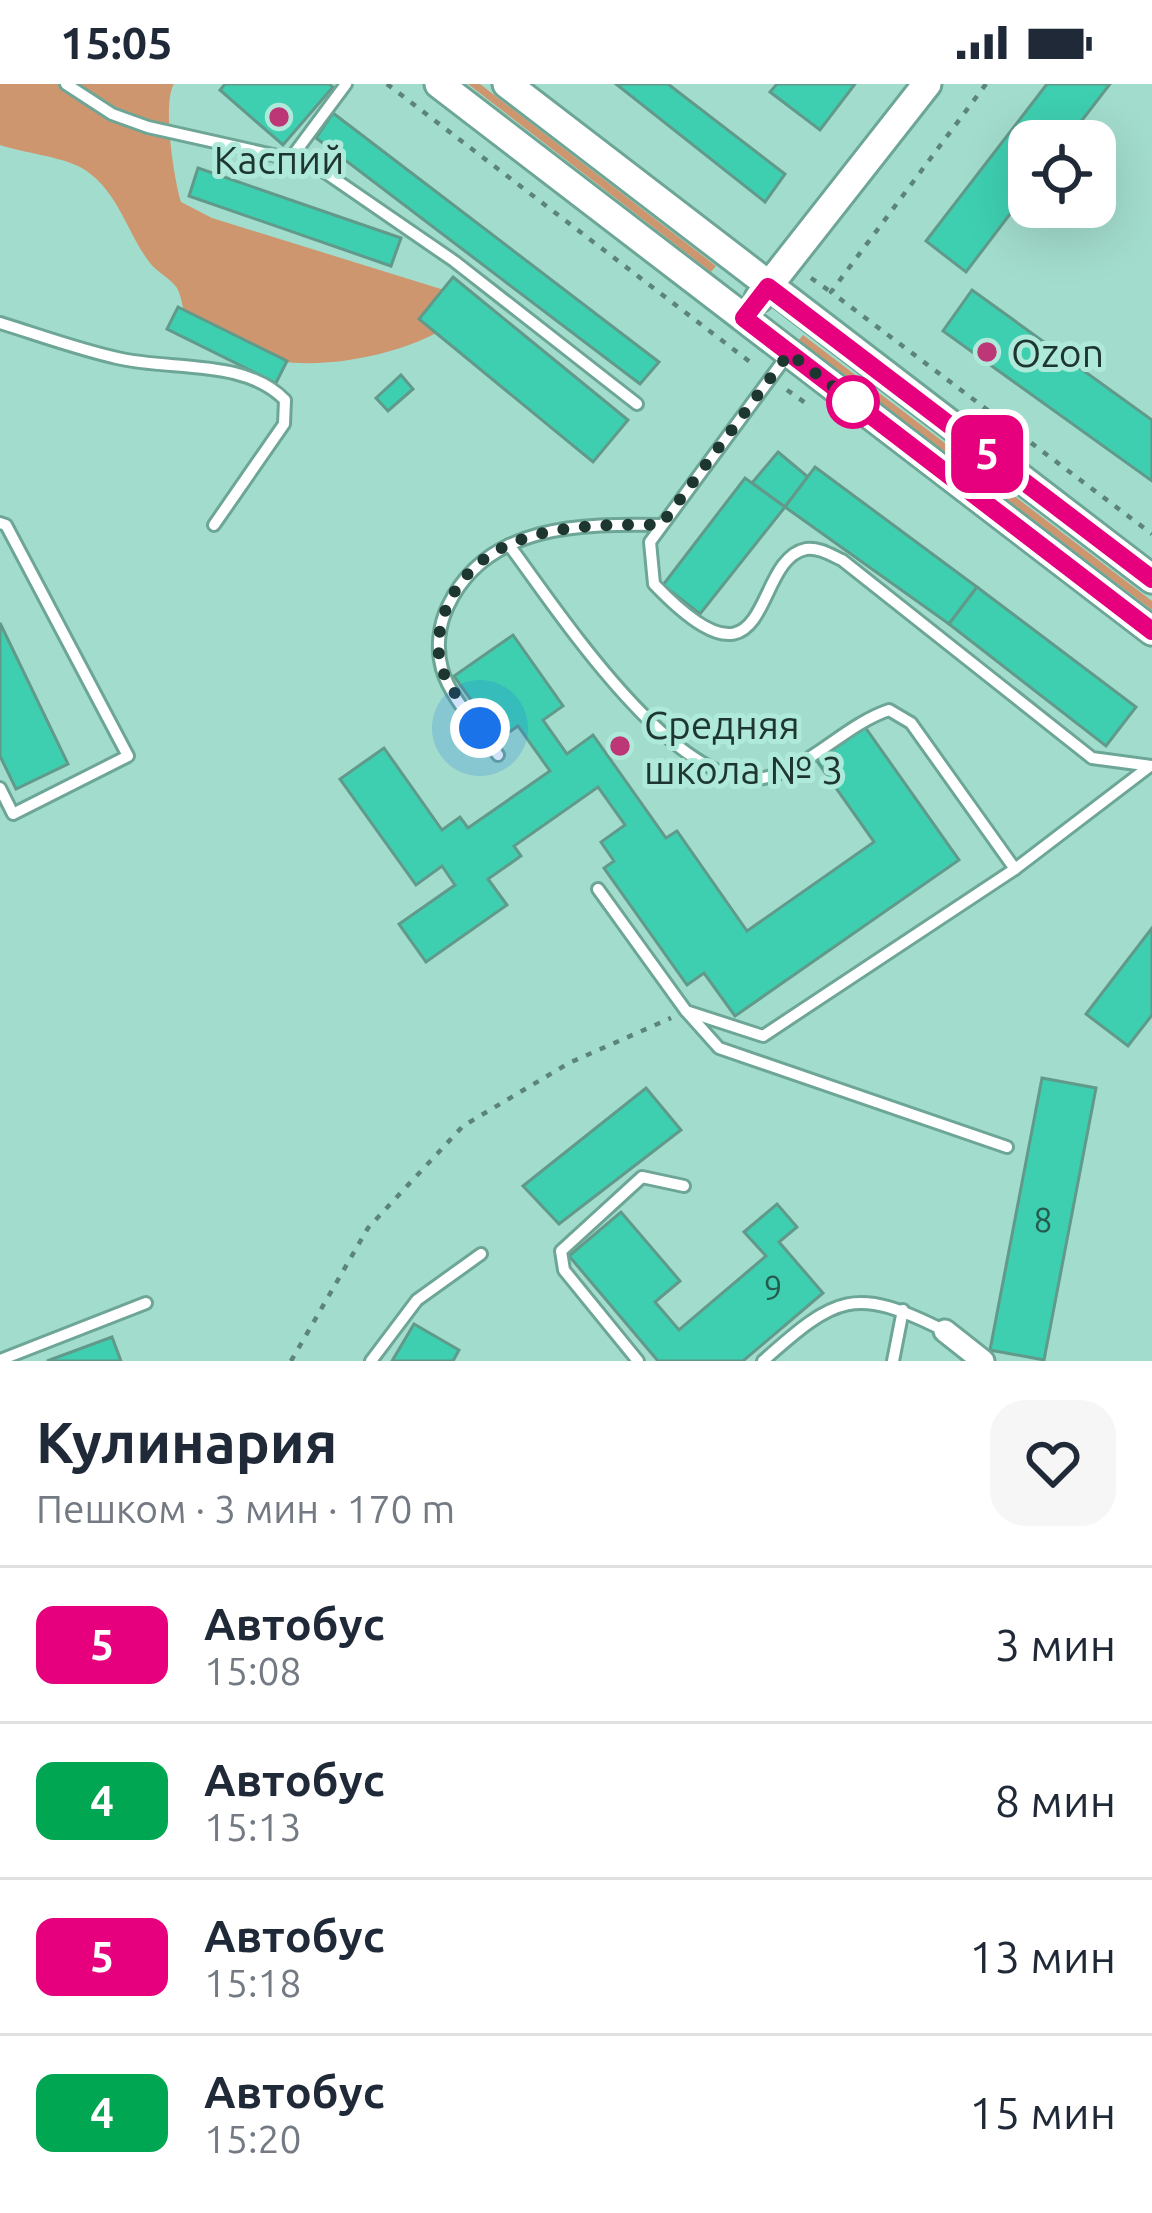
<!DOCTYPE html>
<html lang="ru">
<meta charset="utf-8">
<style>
:root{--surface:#fff;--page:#f6f6f7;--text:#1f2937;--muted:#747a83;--line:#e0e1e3}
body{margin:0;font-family:Ubuntu,sans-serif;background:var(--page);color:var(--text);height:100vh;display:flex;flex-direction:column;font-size:45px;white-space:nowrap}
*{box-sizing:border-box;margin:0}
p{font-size:39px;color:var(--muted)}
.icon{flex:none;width:66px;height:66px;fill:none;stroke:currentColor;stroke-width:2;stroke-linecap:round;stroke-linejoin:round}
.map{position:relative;height:1277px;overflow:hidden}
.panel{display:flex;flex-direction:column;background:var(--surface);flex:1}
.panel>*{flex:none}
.badge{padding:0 24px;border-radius:18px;font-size:42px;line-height:78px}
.controls{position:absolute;left:1008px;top:36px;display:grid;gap:24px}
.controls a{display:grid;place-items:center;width:108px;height:108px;border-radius:24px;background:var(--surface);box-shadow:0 12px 48px #0002;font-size:60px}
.you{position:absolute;width:60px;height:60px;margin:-30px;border:9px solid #fff;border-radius:50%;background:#1a73e8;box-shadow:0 0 0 18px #1a73e833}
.map>.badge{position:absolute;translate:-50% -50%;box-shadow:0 0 0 6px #fff}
.round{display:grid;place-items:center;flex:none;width:126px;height:126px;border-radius:36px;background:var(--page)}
.summary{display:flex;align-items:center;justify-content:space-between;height:204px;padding:0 36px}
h1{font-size:57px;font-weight:600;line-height:90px}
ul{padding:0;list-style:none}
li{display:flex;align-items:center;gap:36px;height:156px;padding:0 36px;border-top:3px solid var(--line)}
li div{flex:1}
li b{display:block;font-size:45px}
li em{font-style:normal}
li .badge{min-width:132px;font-weight:700;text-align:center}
.status{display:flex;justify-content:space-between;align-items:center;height:84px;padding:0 60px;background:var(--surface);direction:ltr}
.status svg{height:33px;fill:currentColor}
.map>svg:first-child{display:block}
.green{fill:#ce966f}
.building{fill:#3ecfb1;stroke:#61998a;stroke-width:3}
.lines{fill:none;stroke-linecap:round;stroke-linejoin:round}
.service-casing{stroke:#6da696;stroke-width:16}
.minor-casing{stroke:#6da696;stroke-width:27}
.tertiary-casing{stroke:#6da696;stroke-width:33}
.path{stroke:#5c847a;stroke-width:4.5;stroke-dasharray:6 9;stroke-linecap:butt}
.service{stroke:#fff;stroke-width:10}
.minor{stroke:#fff;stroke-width:21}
.tertiary{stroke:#fff;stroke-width:27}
.line-casing{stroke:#fff;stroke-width:27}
.line{stroke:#e6007e;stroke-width:18}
.walk{stroke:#1e3630;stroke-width:12;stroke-dasharray:0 21.6}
.poi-dot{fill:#bd3676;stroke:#afe9d9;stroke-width:4.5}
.stop-dot{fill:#fff;stroke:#e6007e;stroke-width:6}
.labels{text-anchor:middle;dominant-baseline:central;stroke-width:10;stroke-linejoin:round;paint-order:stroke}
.number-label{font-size:33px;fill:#265c50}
.poi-label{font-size:39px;fill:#1e3630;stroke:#afe9d9;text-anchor:start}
</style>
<div class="status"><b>15:05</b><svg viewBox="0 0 49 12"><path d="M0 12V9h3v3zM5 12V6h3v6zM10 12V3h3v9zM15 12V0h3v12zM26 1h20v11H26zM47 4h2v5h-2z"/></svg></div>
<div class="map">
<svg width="1152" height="1277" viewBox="0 0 1152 1277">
<rect width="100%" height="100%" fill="#a2dccc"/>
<g class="green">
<path d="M0,0H174C162,18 174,96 181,118L212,134L457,210V237C391,282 252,303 190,238C182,230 183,215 177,204C170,194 157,188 150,179C126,148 118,104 80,83C58,72 24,69 0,61Z"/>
<polygon points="468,0 480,0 716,182 711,188"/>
<polygon points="803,251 1152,517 1152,526 798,257"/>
</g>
<g class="building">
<polygon points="225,0 329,0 333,3 283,61 220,6"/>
<polygon points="616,0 668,0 785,90 765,118"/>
<polygon points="777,0 855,0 820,46 770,8"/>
<polygon points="1047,0 1110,0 1066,57 1029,57 1029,105 966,188 926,157"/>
<polygon points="333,29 659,278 640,300 316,54"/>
<polygon points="198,84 401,154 391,182 189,112"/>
<polygon points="453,193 628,336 593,378 419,235"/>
<polygon points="972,206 1152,336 1152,397 943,247"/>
<polygon points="178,223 287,277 276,299 167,245"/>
<polygon points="401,291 413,305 388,327 376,314"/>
<polygon points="778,368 808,393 785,423 752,399"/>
<polygon points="815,383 977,503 949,540 785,423"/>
<polygon points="745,394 785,423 700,530 663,501"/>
<polygon points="977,503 1136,623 1106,662 949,540"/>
<polygon points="0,539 68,680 16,705 0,672"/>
<polygon points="513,551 563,622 543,636 567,670 593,651 666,754 677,747 747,847 874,758 817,677 865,643 959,776 735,932 704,889 687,901 604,784 614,777 601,758 625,741 598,703 514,762 521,772 488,795 507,821 426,878 399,840 455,801 442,782 416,801 340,695 384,664 442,746 460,733 468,744 550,687 518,642 499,655 454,592"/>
<polygon points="1152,844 1152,931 1128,962 1086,930"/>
<polygon points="1042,994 1096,1004 1044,1276 990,1266"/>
<polygon points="646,1004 681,1046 559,1140 523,1102"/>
<polygon points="777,1120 797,1143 779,1158 823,1209 743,1277 658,1277 569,1172 621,1128 680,1197 655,1218 679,1246 766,1172 744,1148"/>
<polygon points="414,1240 459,1266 453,1277 392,1277"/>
<polygon points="112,1253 121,1277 47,1277"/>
</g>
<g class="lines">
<defs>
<g id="service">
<polyline points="66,0 112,30 148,43 313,80 454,177 637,320"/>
<polyline points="291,74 346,0"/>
<path d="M0,239C39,251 77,265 117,274C171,287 244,274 285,316L284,340L214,441"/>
<path d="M789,269L650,458L654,500C775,626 750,476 806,465C818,463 831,471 842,476L1092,674L1152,682"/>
<polyline points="0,439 6,441 128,672 13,730 0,704"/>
<path d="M509,461C555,522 680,717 768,693C813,681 845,641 889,626L911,639L1015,785"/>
<path d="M498,671C481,646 450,614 442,585C436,564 439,541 448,522C487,439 583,440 661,441"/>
<polyline points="598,805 686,927 763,952 1015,785 1150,682"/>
<polyline points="686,927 719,964 1007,1063"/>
<polyline points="0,1276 146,1219"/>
<polyline points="371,1277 417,1216 481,1170"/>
<polyline points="638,1277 564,1186 561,1167 642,1093 684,1102"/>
<path d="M763,1277C836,1212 854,1201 945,1247"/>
<polyline points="893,1277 903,1226"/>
</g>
<polyline id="minor" points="945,1247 983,1277"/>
<g id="tertiary">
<polyline points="439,0 1152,547"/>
<polyline points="507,0 1152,495"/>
<polyline points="759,214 927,0"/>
</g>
</defs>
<use href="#service" class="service-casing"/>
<use href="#minor" class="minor-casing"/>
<use href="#tertiary" class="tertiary-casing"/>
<g class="path">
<polyline points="387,0 754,281"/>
<polyline points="986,0 831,208 1152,450"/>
<polyline points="811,194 831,208"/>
<polyline points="787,306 807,320"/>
<polyline points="291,1277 368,1144 463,1042 569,979 671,934"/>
</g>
<use href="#service" class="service"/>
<use href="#minor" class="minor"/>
<use href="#tertiary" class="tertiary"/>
</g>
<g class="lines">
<defs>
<polyline id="line" points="1152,495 768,203 744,234 1152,547"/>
</defs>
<use href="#line" class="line-casing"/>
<use href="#line" class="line"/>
<path class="walk" d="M480,644C468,627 452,608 444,590C434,568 439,539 449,518C487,439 586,440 661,441L789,269L861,324L853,318"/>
</g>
<g class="poi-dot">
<circle cx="279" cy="33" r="12"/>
<circle cx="987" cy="268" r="12"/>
<circle cx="620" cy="662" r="12"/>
</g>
<circle class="stop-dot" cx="853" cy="318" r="24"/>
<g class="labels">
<g class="number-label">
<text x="1043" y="1135">8</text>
<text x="773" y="1203">9</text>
</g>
<g class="poi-label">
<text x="279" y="75" text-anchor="middle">Каспий</text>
<text x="1011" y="268">Ozon</text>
<text x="644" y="640">Средняя<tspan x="644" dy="45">школа № 3</tspan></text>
</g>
</g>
</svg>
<div class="controls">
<a><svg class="icon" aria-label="locate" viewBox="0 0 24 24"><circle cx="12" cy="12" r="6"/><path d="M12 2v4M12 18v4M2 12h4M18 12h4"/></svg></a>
</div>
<div class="you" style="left:480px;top:644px"></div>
<b class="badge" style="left:987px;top:370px;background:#e6007e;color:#fff">5</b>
</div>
<section class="panel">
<div class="summary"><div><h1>Кулинария</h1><p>Пешком · 3 мин · 170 m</p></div><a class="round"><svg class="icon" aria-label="heart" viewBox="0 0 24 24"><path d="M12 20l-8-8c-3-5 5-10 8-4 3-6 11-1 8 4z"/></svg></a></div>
<ul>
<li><span class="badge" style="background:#e6007e;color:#fff">5</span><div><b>Автобус</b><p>15:08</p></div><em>3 мин</em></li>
<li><span class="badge" style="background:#00a651;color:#fff">4</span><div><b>Автобус</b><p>15:13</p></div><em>8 мин</em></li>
<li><span class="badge" style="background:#e6007e;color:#fff">5</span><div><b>Автобус</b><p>15:18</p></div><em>13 мин</em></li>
<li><span class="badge" style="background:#00a651;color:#fff">4</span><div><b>Автобус</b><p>15:20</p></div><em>15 мин</em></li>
</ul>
</section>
